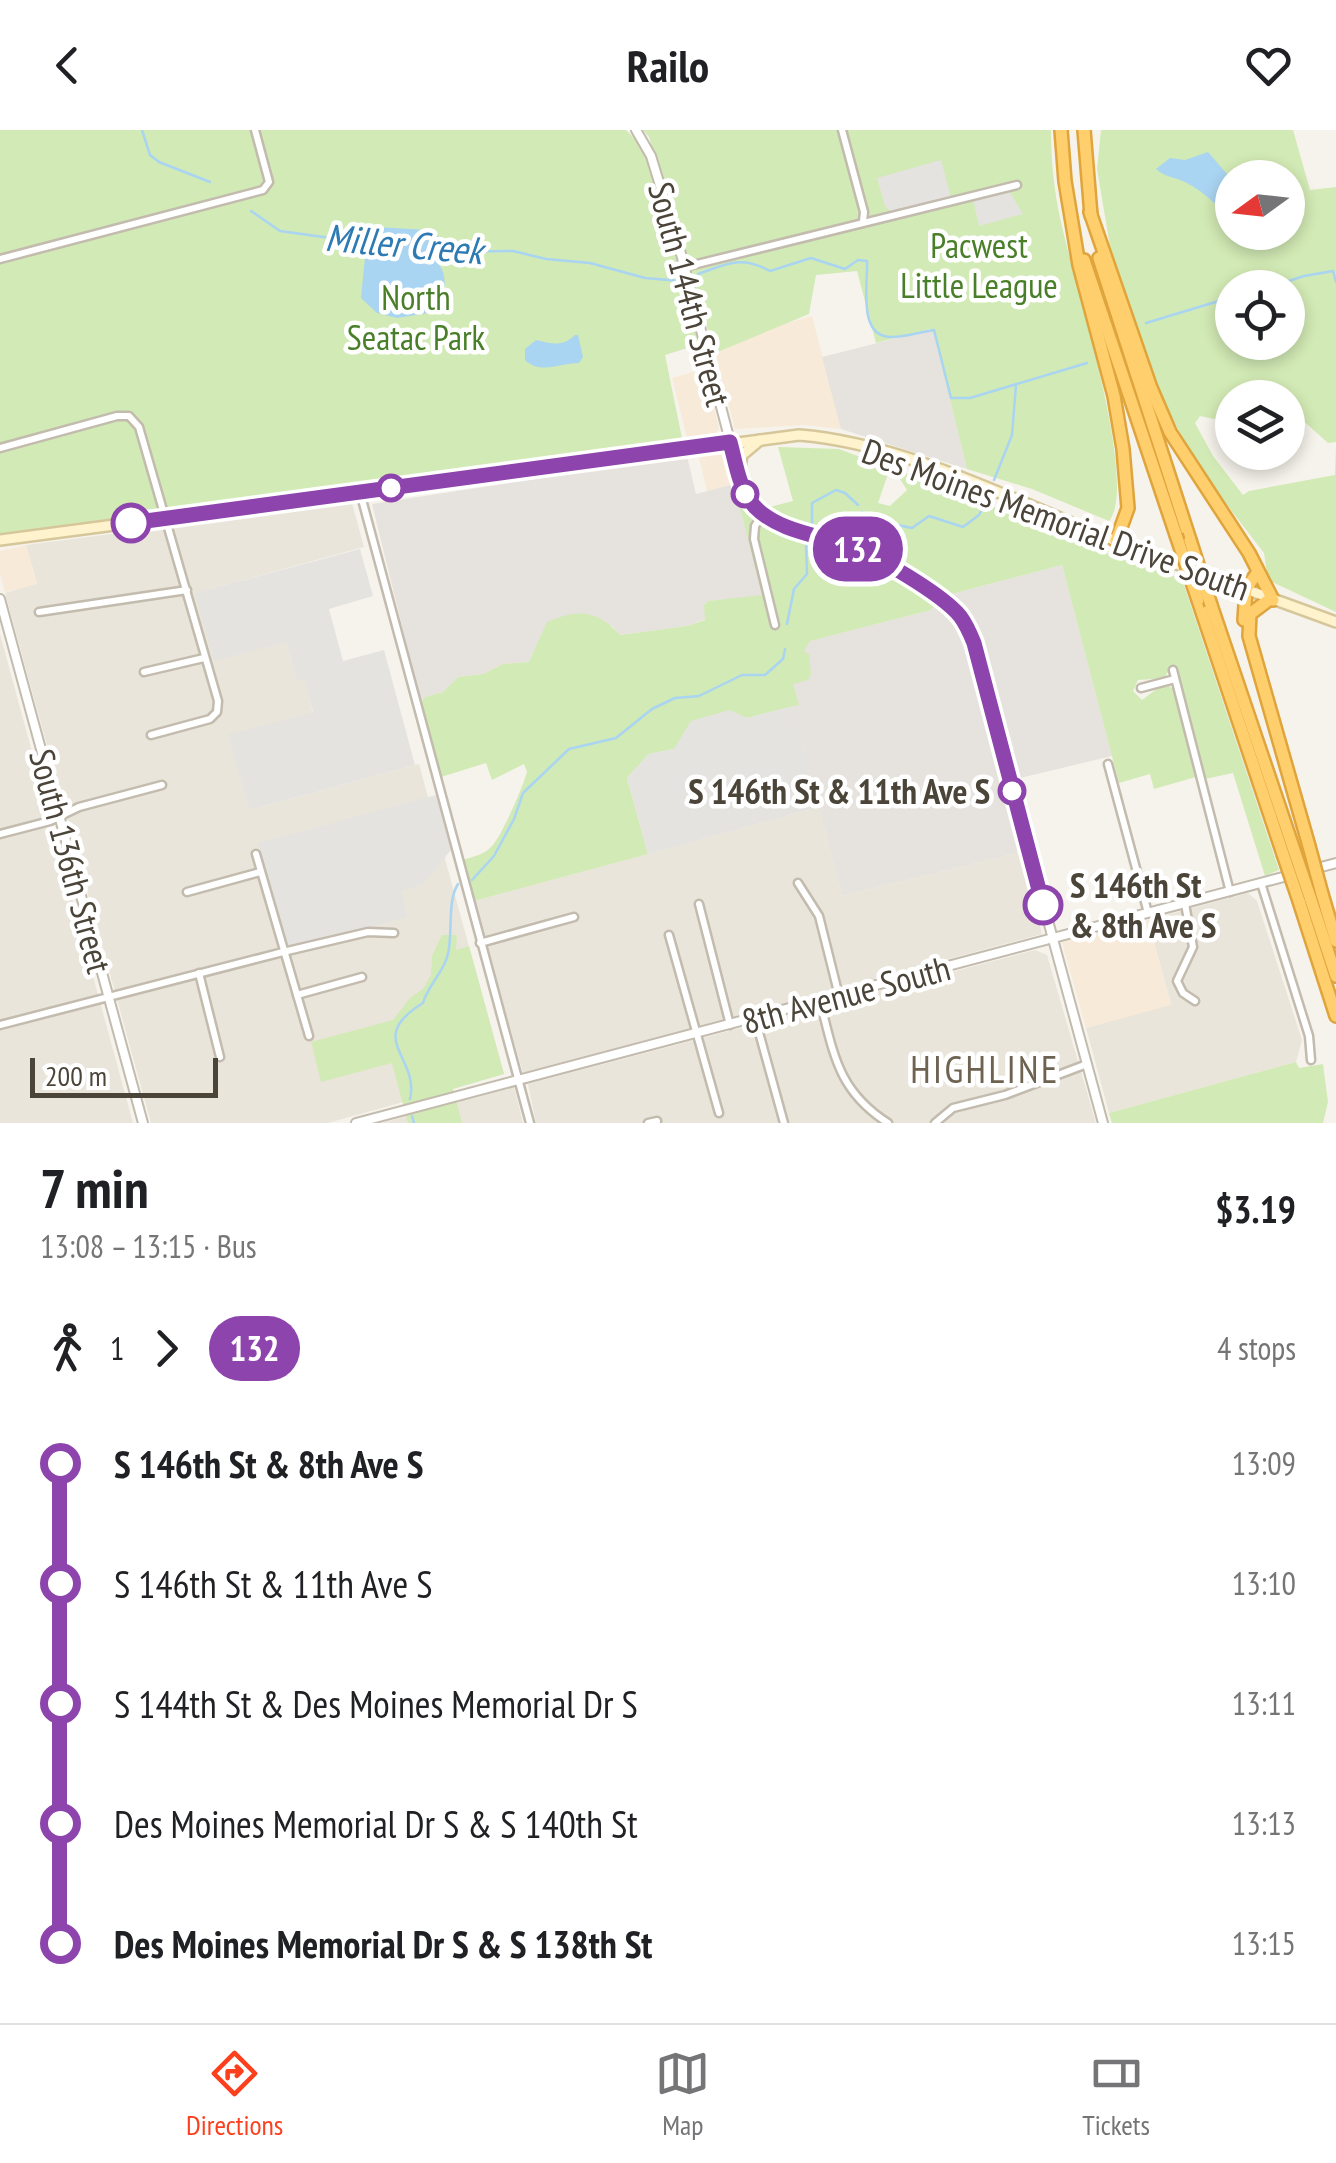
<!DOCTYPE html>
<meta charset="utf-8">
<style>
:root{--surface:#fff;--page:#f2f2f2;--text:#202124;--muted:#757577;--line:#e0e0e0;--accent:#fc3f1d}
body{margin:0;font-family:"PT Sans Narrow",sans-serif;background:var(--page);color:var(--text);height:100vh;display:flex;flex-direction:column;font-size:38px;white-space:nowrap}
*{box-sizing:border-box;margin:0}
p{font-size:32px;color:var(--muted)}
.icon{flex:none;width:55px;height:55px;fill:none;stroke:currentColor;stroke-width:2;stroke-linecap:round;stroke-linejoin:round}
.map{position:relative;height:993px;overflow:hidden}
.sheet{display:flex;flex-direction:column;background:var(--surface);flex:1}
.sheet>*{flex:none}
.badge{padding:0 20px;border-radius:32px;font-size:35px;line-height:65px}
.needle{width:65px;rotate:255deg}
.fabs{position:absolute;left:1215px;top:30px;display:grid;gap:20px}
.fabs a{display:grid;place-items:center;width:90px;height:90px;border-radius:50%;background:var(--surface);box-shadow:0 5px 15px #0003;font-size:50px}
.scale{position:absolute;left:30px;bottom:25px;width:188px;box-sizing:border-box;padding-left:10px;border:5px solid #4b4439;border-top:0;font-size:28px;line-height:35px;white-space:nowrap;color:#4b4439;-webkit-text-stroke:8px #fff;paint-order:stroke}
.map>.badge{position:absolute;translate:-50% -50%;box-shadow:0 0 0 5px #fff}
.legs{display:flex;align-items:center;gap:15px;height:110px;padding:0 40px;font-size:32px}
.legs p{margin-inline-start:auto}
.headline{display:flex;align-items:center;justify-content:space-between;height:170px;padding:0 40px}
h1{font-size:55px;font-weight:700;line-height:75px}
ul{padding:0 40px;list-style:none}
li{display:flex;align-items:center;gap:35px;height:120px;font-size:38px}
li i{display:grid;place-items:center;width:15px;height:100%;margin:0 12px;background:currentColor}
li i::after{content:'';width:25px;height:25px;margin:-12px;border:8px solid;border-radius:50%;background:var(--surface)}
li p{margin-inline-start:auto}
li:first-child i{background:linear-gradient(#0000 50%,currentColor 0)}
li:last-child i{background:linear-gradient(currentColor 50%,#0000 0)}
header{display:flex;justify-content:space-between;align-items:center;height:130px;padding:0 40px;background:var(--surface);font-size:45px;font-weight:700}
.dock{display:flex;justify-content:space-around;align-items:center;height:140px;border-top:2px solid var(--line);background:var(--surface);font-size:28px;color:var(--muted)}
.dock a{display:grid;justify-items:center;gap:5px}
.dock .on{color:var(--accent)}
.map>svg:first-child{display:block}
.residential{fill:#eae5da}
.commercial{fill:#f7ead8}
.industrial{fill:#e6e2dd}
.green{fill:#d2eab5;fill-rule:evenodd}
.parking{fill:#e5e3e0}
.water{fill:#a9d4f2}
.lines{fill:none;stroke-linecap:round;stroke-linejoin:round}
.stream{stroke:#a9d4f2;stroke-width:2.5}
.minor-casing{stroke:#c2bbae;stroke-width:11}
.tertiary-casing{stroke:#c2bbae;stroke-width:12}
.secondary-casing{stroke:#d6c79b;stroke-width:14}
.motorway-casing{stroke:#e0a43c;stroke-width:16}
.minor{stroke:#fff;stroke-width:6}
.tertiary{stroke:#fff;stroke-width:8}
.secondary{stroke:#fff3cd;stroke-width:9}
.motorway{stroke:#ffcf6e;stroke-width:11}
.motorway-bridge-casing{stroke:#e0a43c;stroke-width:16;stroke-linecap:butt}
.motorway-bridge{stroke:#ffcf6e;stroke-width:11}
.line-1-casing{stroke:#fff;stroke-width:22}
.line-1{stroke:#8e44ad;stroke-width:15}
.stop-1-dot{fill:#fff;stroke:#8e44ad;stroke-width:5}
.labels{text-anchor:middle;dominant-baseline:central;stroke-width:9;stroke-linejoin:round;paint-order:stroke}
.park-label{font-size:35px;fill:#4a7f2a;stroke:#fff}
.street-label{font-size:35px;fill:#4b4439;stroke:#fff}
.stop-label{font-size:35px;font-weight:bold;fill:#4b4439;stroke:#fff;text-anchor:end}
.water-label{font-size:38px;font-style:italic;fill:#2e7ab2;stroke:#fff}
.neighbourhood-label{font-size:38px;letter-spacing:2.5px;fill:#6e6250;stroke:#fff}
</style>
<header><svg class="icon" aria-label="back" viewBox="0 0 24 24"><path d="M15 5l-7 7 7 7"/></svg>Railo<svg class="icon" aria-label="heart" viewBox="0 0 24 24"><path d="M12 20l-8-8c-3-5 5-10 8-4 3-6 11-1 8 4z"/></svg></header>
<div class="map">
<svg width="1336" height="993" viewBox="0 0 1336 993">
<rect width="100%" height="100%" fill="#f6f3ec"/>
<g class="residential">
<polygon points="352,373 364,417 196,463 286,512 297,551 304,549 313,583 229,606 249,680 419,634 504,944 328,993 151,993 5,463 37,453 26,415"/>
<polygon points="0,504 133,993 0,993"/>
<polygon points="819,677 842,766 1020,722 1042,804 523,943 474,771"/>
<polygon points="1248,763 1257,771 1302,910 1296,932 1109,983 1086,898 1171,874 1148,790"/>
<polygon points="1035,820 1047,825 1096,993 536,993 528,954"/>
<polygon points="514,957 523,993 381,993"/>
</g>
<g class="commercial">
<polygon points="812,186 841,299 804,295 735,299 713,214"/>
<polygon points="705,239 719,298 715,305 687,308 672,248"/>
<polygon points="719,320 726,324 734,354 707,361 698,323"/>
<polygon points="26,415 37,454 5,462 0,444 0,421"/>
<polygon points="1148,790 1171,875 1086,898 1062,812"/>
</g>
<g class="industrial">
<polygon points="933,199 967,339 841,299 822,227"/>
<polygon points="687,326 696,364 734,354 763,466 708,471 704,475 706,489 687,496 619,505 612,496 547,493 529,532 503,534 483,544 458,547 443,562 425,567 421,573 372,374"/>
<polygon points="1062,435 1112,626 1003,652 1020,722 842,766 778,519 931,480 944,466"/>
</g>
<g class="green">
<polygon points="0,0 251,0 264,45 269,48 257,0 626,0 637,11 648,29 700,214 665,225 683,313 0,407"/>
<path d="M643,0H1051C1051,30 1054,62 1061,92C1072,145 1140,354 1109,391L1032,359L967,339L934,204L930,199L876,213L857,141L816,145L809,184L715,223L649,7Z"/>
<path d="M1101,0H1293L1310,60L1336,57V312L1328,313L1288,277V268H1232V285L1214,289L1200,286L1195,293L1213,326L1243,365L1249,361L1335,345L1336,315V482L1268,450L1264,423L1200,340L1162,269L1110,116L1097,39ZM1232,48H1288V102H1232ZM1232,158H1288V212H1232Z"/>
<path d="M778,317L839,319L890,338L878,373L890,376L907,360L900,349V341L1182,449L1279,740L1265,746L1233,643L1205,649L1176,540L1167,543L1165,548L1138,550L1133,561L1142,570L1158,558L1169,556L1174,560L1196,647L1154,659L1150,644L1119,653L1062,435L944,466L931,480L810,511L804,521L809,524L811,544L808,550L793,554L799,575L747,588L674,619L649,624L627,648L648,724L474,771L463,730C473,727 485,724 492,716C502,705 523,657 527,642L524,634L492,650L486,633L441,647L421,573L425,567L443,562L458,547L483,544L503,534L529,532L547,492C577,479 597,479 620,505L687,496L705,490L704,475L708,471L762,465L734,354L746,351L758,380L793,371Z"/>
<polygon points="442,805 457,805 456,820 469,816 504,944 453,959 462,993 408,993 392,933 321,952 311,912 393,890 410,868 423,859 431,845 432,826"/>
<polygon points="1296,932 1299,938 1323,934 1328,972 1323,993 1112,993 1109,983"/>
</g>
<g class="parking">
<polygon points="941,30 951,68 892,83 885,76 877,48"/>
<polygon points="1009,61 1023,84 979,96 973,69"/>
<polygon points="360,419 373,466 329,479 343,531 384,520 415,635 249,680 228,605 313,582 304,550 297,551 286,512 214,531 195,463"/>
<polygon points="793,576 819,677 648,724 627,648 649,624 674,619 691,591 730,580 747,588"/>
<polygon points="436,665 451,720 423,754 401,761 407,787 287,820 258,713"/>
</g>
<g class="water">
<path d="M1208,22L1232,50V94C1222,78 1204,62 1187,53C1176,47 1166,48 1156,39L1170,28L1185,30Z"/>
<path d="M376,97L427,100L438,106L440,116L431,128C451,140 444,161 441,181L397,188L377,183L361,168L367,107Z"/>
<path d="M575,205H578L583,227L579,233C559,233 541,245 525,230V219L536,210C552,214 563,217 575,205Z"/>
</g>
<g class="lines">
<g class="stream">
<polyline points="142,0 150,25 159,32 210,52"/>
<polyline points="251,81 280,101 367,113"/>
<polyline points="434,122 513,121 546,129 590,133 645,148 680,151"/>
<path d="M698,144C727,134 741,125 770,141L811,128L845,139L858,130L867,131C868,154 857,208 892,207C906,207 920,202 934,200L951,268H970L1087,233"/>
<polyline points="1267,158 1304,146 1333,141 1336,152"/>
<polyline points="1146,193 1232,167"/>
<polyline points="994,350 1012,305 1016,255"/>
<polyline points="862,382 869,389 912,398 929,386 963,397 979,385 987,369"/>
<polyline points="812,395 812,373 836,360 845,363 858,375"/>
<polyline points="787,494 794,459 807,444 806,413"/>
<polyline points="472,750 494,726 514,689 523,663 569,619 616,608 652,579 675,568 699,566 742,545 765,545 783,529 785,519"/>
<path d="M410,969C420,927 364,909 423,873C428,855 444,842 448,824C453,802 447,771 458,754"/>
<polyline points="412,986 414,993"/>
</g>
<defs>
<g id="minor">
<polyline points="842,0 864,82 863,91"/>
<polyline points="0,129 263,60 269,52 255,0"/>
<polyline points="685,137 1017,55"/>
<polyline points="0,318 117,286 129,286 139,297 218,571 217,582 210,589 151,605"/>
<polyline points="360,362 530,993"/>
<polyline points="763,384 755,396 754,409 775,495"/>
<polyline points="39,482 187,460"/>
<polyline points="1173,540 1230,762"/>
<polyline points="144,542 204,528"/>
<polyline points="1141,558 1175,549"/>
<polyline points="1108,634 1148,783"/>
<polyline points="0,704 50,691 79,677 162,655"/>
<polyline points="256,724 309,906"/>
<polyline points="798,753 819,786 839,866"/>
<polyline points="1261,753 1309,906 1311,930"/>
<polyline points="187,762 260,742"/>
<polyline points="699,774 730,895"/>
<polyline points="1185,774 1193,817 1177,851 1183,863 1195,871"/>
<polyline points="669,805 719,983"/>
<polyline points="480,813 574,787"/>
<polyline points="199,843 220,927"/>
<polyline points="297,865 362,847"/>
<path d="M820,871C834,925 838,961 888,993"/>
<polyline points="755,888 784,993"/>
<polyline points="0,895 283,822 368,802 394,803"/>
<polyline points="648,993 657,991"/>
<polyline points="935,993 953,978 1005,965 1087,934"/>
</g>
<g id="tertiary">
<path d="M636,0L651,26L681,124L742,357C750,373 761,385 777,393L876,428L951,477L969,500L1103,993"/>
<polyline points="0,469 143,993"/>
<polyline points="356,993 1336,733"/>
</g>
<g id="secondary">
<polyline points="739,344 742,325 760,310"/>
<path d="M0,410L799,305C901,313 1006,367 1101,405C1178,436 1258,463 1336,492"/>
</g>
<g id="motorway">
<polyline points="1061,0 1065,51 1079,135 1114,266 1123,319 1128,378 1116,411"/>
<polyline points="1084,0 1091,85"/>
<polyline points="1090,82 1151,258 1170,302 1249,423 1273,470"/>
<polyline points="1099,128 1190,410"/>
<polyline points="1084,130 1176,405"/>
<polyline points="1270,469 1250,484 1249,506 1309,716"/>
<polyline points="1198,470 1283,724"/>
<polyline points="1211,475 1294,720"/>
<polyline points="1244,490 1246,459 1257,443"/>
<polyline points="1322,764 1336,811"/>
<polyline points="1310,767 1336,846"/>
<polyline points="1299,771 1336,886"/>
</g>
</defs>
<use href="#minor" class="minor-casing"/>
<use href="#tertiary" class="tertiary-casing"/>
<use href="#secondary" class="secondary-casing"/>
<use href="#motorway" class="motorway-casing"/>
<use href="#minor" class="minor"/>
<use href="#tertiary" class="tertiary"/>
<use href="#secondary" class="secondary"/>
<use href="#motorway" class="motorway"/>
<defs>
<g id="motorway-bridge">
<polyline points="1176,405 1198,470"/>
<polyline points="1190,410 1211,475"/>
<polyline points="1309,716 1322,764"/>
<polyline points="1294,720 1310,767"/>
<polyline points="1283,724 1299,771"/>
</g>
</defs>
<use href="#motorway-bridge" class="motorway-bridge-casing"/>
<use href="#motorway-bridge" class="motorway-bridge"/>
</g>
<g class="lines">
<defs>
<path id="line-1" d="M131,393L730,312C736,334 739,359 755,377C778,401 817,405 847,415C874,424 942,464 960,486C966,494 970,503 974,513L1043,775"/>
</defs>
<use href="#line-1" class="line-1-casing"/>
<use href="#line-1" class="line-1"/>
</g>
<g class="stop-1-dot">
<circle cx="391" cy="358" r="12"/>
<circle cx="745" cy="364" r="12"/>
<circle cx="131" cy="393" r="18"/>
<circle cx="1012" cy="661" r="12"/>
<circle cx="1043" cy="775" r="18"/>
</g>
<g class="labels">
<g class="park-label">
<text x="979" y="115">Pacwest<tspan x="979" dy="40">Little League</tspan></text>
<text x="416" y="167">North<tspan x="416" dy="40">Seatac Park</tspan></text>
</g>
<g class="street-label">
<text transform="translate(690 164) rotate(75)">South 144th Street</text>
<text transform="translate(1056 389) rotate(20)">Des Moines Memorial Drive South</text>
<text transform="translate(71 731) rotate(75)">South 136th Street</text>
<text transform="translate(846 864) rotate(-15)">8th Avenue South</text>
</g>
<g class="stop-label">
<text x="990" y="661">S 146th St &amp; 11th Ave S</text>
<text x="1070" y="755" text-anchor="start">S 146th St<tspan x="1070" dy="40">&amp; 8th Ave S</tspan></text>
</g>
<g class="water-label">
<text transform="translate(404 113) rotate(5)">Miller Creek</text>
</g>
<g class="neighbourhood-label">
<text x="985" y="938">HIGHLINE</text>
</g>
</g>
</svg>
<div class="fabs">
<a><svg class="needle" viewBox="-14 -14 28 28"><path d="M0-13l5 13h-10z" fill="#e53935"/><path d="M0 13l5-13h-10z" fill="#757577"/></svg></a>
<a><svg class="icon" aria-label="locate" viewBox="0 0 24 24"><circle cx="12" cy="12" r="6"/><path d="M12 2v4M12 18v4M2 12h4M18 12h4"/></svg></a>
<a><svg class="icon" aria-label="layers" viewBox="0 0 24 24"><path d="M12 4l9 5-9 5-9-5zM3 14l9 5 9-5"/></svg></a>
</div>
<div class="scale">200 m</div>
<b class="badge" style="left:858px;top:419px;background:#8e44ad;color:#fff">132</b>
</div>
<section class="sheet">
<div class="headline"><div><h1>7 min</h1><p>13:08 – 13:15 · Bus</p></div><b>$3.19</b></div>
<div class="legs"><svg class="icon" aria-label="walk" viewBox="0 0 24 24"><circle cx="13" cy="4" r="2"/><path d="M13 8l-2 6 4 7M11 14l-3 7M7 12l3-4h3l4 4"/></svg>1<svg class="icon" aria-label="forward" viewBox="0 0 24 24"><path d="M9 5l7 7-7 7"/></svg><b class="badge" style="background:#8e44ad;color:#fff">132</b><p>4 stops</p></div>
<ul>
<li><i style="color:#8e44ad"></i><b>S 146th St &amp; 8th Ave S</b><p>13:09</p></li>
<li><i style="color:#8e44ad"></i><span>S 146th St &amp; 11th Ave S</span><p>13:10</p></li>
<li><i style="color:#8e44ad"></i><span>S 144th St &amp; Des Moines Memorial Dr S</span><p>13:11</p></li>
<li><i style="color:#8e44ad"></i><span>Des Moines Memorial Dr S &amp; S 140th St</span><p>13:13</p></li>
<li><i style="color:#8e44ad"></i><b>Des Moines Memorial Dr S &amp; S 138th St</b><p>13:15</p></li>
</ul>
</section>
<nav class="dock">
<a class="on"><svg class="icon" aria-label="directions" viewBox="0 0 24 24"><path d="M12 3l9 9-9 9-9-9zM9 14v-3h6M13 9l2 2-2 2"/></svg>Directions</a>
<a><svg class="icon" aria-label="map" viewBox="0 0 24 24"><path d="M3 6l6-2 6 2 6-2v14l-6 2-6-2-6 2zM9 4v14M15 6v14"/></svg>Map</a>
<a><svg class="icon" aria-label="tickets" viewBox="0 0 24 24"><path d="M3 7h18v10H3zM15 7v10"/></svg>Tickets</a>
</nav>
